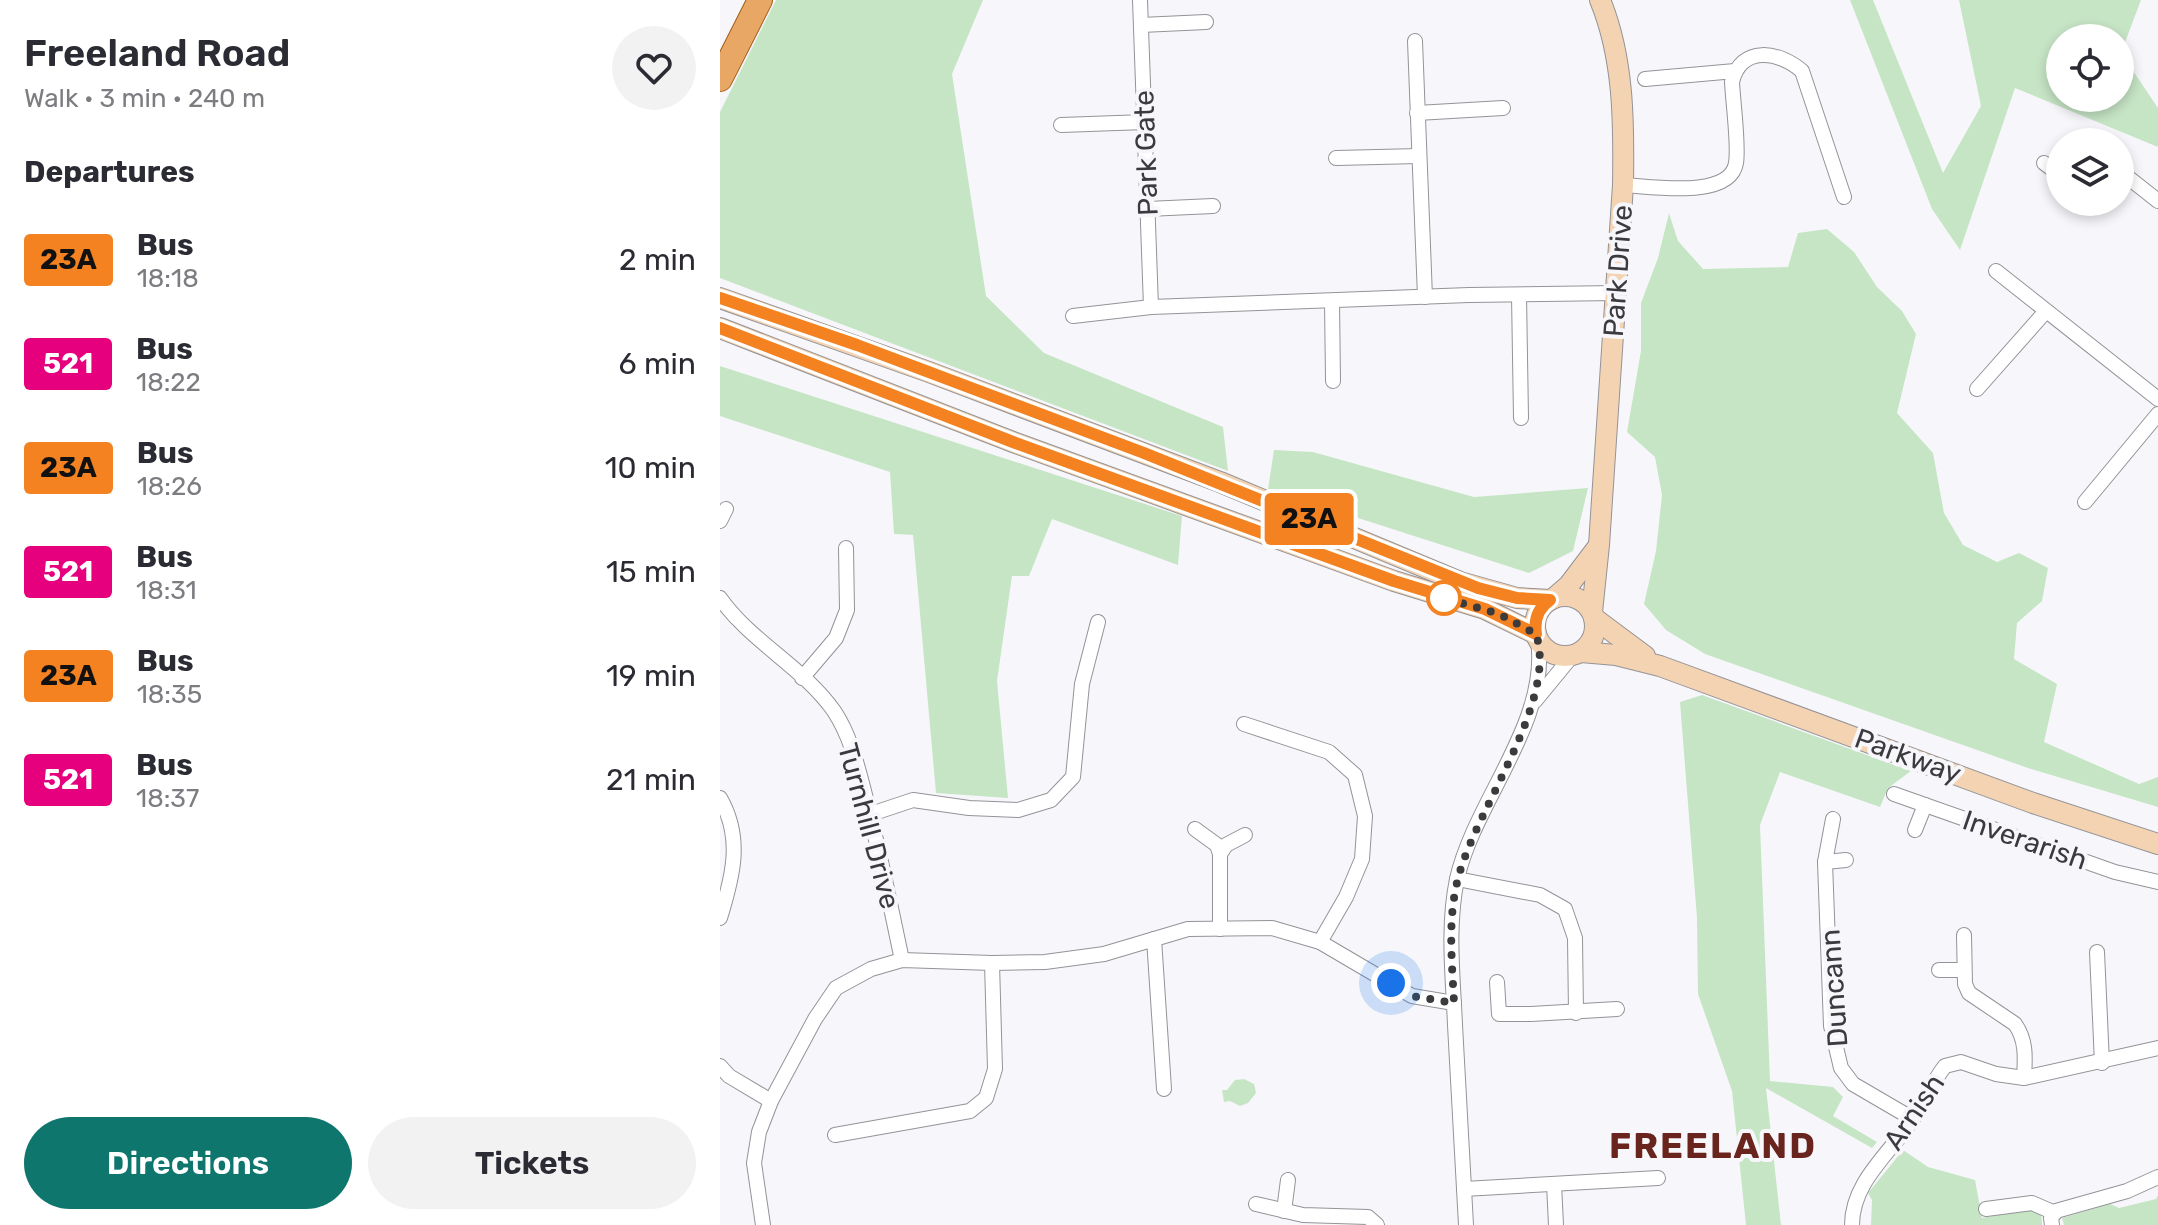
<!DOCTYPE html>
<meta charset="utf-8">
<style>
:root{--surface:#fff;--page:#f2f2f3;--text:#2b2b33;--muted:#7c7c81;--accent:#0f766e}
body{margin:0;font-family:Rubik,sans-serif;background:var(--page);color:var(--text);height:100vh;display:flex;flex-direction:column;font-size:30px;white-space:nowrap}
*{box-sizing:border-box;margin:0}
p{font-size:26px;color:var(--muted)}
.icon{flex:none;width:44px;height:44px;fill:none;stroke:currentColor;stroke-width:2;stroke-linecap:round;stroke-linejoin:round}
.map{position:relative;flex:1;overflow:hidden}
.drawer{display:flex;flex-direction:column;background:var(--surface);width:720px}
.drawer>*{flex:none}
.badge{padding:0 16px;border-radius:6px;font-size:28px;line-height:52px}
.buttons{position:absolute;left:1326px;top:24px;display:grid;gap:16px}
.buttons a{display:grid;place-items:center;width:88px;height:88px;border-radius:50%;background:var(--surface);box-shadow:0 4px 12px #0003;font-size:40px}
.you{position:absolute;width:40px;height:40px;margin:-20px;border:6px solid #fff;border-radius:50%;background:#1a73e8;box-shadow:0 0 0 12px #1a73e833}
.map>.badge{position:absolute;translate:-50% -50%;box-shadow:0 0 0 4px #fff}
h2{padding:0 24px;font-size:30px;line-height:72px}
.round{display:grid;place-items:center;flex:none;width:84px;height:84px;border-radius:42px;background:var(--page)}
.headline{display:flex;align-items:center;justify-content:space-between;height:136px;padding:0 24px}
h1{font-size:38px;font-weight:600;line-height:60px}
.primary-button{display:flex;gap:16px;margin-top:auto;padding:16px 24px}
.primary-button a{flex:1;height:92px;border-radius:48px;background:var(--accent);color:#fff;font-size:32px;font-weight:600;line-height:92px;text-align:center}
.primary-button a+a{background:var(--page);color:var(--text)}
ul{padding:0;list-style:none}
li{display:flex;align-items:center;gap:24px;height:104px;padding:0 24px}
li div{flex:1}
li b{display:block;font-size:30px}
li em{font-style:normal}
li .badge{min-width:88px;font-weight:700;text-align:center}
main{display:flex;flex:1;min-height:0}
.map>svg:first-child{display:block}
.green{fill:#c6e5c5;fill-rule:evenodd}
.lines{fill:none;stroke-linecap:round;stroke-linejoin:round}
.street-casing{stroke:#939398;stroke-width:16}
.secondary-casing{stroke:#939398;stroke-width:22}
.primary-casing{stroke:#a35c15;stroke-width:26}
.street{stroke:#fff;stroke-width:14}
.secondary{stroke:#f4d3b2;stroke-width:20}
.primary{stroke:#e9a766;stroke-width:24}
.line-casing{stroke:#fff;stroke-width:18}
.line{stroke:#f58220;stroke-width:12}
.walk{stroke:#3b3b3d;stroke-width:8;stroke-dasharray:0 14.4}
.stop-dot{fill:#fff;stroke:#f58220;stroke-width:4}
.labels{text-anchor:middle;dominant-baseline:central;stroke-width:8;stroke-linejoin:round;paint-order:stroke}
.street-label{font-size:28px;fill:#3b3b3d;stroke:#f7f7fb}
.district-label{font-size:36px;font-weight:bold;letter-spacing:2px;fill:#69241e;stroke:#f7f7fb}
</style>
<main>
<section class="drawer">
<div class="headline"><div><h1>Freeland Road</h1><p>Walk · 3 min · 240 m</p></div><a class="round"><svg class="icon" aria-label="heart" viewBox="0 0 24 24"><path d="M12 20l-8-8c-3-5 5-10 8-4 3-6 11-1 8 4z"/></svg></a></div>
<h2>Departures</h2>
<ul>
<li><span class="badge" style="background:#f58220;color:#111">23A</span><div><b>Bus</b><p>18:18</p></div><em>2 min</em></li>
<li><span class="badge" style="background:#e6007e;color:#fff">521</span><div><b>Bus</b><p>18:22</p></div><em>6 min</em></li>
<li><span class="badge" style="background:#f58220;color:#111">23A</span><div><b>Bus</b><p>18:26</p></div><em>10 min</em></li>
<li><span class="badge" style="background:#e6007e;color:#fff">521</span><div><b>Bus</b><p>18:31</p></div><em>15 min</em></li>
<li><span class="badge" style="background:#f58220;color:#111">23A</span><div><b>Bus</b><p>18:35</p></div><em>19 min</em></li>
<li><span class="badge" style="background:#e6007e;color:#fff">521</span><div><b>Bus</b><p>18:37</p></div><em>21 min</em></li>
</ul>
<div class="primary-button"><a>Directions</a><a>Tickets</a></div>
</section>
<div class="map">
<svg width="1438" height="1225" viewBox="0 0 1438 1225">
<rect width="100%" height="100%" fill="#f7f7fb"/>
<g class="green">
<polygon points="56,0 263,0 232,74 266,296 324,353 503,427 508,471 0,278 0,112"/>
<path d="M1130,0H1153L1223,173L1261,106L1239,0H1421L1401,53L1438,108V147L1295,88L1240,250L1212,209ZM1340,38H1400V98H1340Z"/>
<polygon points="949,213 958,241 983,269 1068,267 1078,233 1107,229 1134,252 1157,287 1182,311 1196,334 1177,413 1213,453 1224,513 1243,545 1277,562 1299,553 1328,568 1322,601 1297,623 1294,659 1337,684 1324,742 1419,784 1438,777 1438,807 1308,768 985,654 946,630 924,604 936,551 942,495 935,457 907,432 921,351 921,303 938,258"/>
<polygon points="0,366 462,516 458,565 332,519 309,576 292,576 277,681 288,798 216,793 193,535 174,534 170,472 0,416"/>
<polygon points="554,450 593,452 754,497 868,488 853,551 809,573 548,489"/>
<polygon points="982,695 1191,771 1168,788 1160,807 1060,772 1040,825 1050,1081 1113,1087 1123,1097 1113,1116 1157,1142 1152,1148 1046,1088 1061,1225 1026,1225 1012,1091 978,994 977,918 960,702"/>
<polygon points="524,1079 534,1084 536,1093 528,1103 520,1106 510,1101 504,1102 502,1090 507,1090 515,1080"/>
<path d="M1183,1150L1208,1167L1255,1180L1262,1218C1276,1216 1311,1207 1321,1209L1322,1225H1151L1152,1200L1148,1193Z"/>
<polygon points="1438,1195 1438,1225 1344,1225 1342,1218 1390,1204 1399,1208 1436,1199"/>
</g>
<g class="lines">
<defs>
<g id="street">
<polyline points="420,0 431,307"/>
<polyline points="421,25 486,22"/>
<polyline points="695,41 705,297"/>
<polyline points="925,79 1015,71"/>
<polyline points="697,113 783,108"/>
<polyline points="341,125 425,122"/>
<polyline points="616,158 699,156"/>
<polyline points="1324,163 1340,175"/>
<polyline points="1400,171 1438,201"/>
<path d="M903,185C930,186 1010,200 1016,163C1019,145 1013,103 1012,82C1021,45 1059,51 1082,71L1124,197"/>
<polyline points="427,209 493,206"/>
<polyline points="1276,271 1438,399"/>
<polyline points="799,295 801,418"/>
<polyline points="612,301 613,381"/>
<polyline points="353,316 431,307 749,295 897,293"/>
<polyline points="1257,389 1326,311"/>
<polyline points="1365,502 1438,414"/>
<polyline points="0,521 6,509"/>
<path d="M0,598C31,642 83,667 114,711C130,735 137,764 144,791C159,847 170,904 182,960"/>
<polyline points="82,678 116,638 127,610 126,548"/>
<polyline points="815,701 852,656"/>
<polyline points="524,724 609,752 635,775 645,816 642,859 626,897 600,942"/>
<polyline points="1174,794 1395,872 1438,882"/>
<path d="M0,798C23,838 13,876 0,918"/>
<polyline points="151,814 193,800 249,808 298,810 331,800 353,777 362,684 378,622"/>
<polyline points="1113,819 1105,862 1111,1026 1121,1068 1133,1084 1193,1119"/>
<polyline points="475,829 497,845 500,854 500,929"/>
<polyline points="1195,830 1205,805"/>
<polyline points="500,854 506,845 525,835"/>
<polyline points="1105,862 1126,860"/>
<polyline points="737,879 820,895 845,909 855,938 856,1013"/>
<path d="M1244,935L1245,984L1249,993L1295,1024C1307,1041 1305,1059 1304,1078"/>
<polyline points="434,939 444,1089"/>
<polyline points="1377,952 1382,1063"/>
<polyline points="1219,970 1244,970"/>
<polyline points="777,982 779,1014 811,1014 897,1009"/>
<polyline points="0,1066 9,1076 51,1101"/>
<polyline points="115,1135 250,1111 266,1098 275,1069 272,963"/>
<polyline points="834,1184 836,1225"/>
<polyline points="744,1189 938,1178"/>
<polyline points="536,1204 583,1215 648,1217 657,1225"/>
<polyline points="1266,1209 1312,1203 1335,1213"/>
<polyline points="564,1211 568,1180"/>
<polyline points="43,1225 34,1163 39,1132 51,1101 95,1019 116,988 151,969 182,960 272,963 325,962 384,954 468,929 552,928 600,942 692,996 734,1003"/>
<path d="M746,1225C742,1158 739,1091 735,1025C733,976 727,928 737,879C754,802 830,722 818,640"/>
<path d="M1132,1225C1132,1182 1170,1153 1193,1119C1205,1102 1212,1082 1225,1066L1241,1062L1276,1074L1304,1078L1438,1048"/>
<polyline points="1332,1225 1331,1218 1336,1211 1407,1191 1438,1177"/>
</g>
<g id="secondary">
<polyline points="0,298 209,372 500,482 740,582 797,598 830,600"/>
<polyline points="0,328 293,442 674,581 765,609 816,634"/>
<circle cx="845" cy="626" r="30"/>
<polyline points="834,598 849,585 877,548"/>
<path d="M872,612L879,545L903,185C904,123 904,58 880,0"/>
<polyline points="874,618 925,656"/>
<polyline points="861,652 896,655 940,666 1313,803 1438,844"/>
</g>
<polyline id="primary" points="0,79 40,0"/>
</defs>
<use href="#street" class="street-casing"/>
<use href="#secondary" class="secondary-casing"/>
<use href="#primary" class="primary-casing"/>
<use href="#street" class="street"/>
<use href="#secondary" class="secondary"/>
<use href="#primary" class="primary"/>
</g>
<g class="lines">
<defs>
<path id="line" d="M0,298L137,345L424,453L758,588L797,598L830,600C818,608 814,620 816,634L765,609L674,581L293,442L0,328"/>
</defs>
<use href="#line" class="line-casing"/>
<use href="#line" class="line"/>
<path class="walk" d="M671,983L692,996L734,1003C732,960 727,917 739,875C757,808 838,700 816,634L779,614L724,598"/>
</g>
<circle class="stop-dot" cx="724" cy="598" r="16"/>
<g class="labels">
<g class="street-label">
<text transform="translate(426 153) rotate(-92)">Park Gate</text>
<text transform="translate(898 271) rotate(-86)">Park Drive</text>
<text transform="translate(1188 756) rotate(20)">Parkway</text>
<text transform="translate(149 826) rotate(75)">Turnhill Drive</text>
<text transform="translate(1305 840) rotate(19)">Inverarish</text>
<text transform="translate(1114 988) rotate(-94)">Duncann</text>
<text transform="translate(1194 1112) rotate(-56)">Arnish</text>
</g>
<g class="district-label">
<text x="993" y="1145">FREELAND</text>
</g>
</g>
</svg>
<div class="buttons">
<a><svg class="icon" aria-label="locate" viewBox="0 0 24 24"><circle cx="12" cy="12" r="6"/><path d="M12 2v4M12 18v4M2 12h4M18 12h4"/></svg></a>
<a><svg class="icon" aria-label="layers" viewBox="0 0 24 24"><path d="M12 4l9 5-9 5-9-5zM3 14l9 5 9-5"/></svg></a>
</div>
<div class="you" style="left:671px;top:983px"></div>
<b class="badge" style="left:589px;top:519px;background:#f58220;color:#111">23A</b>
</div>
</main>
